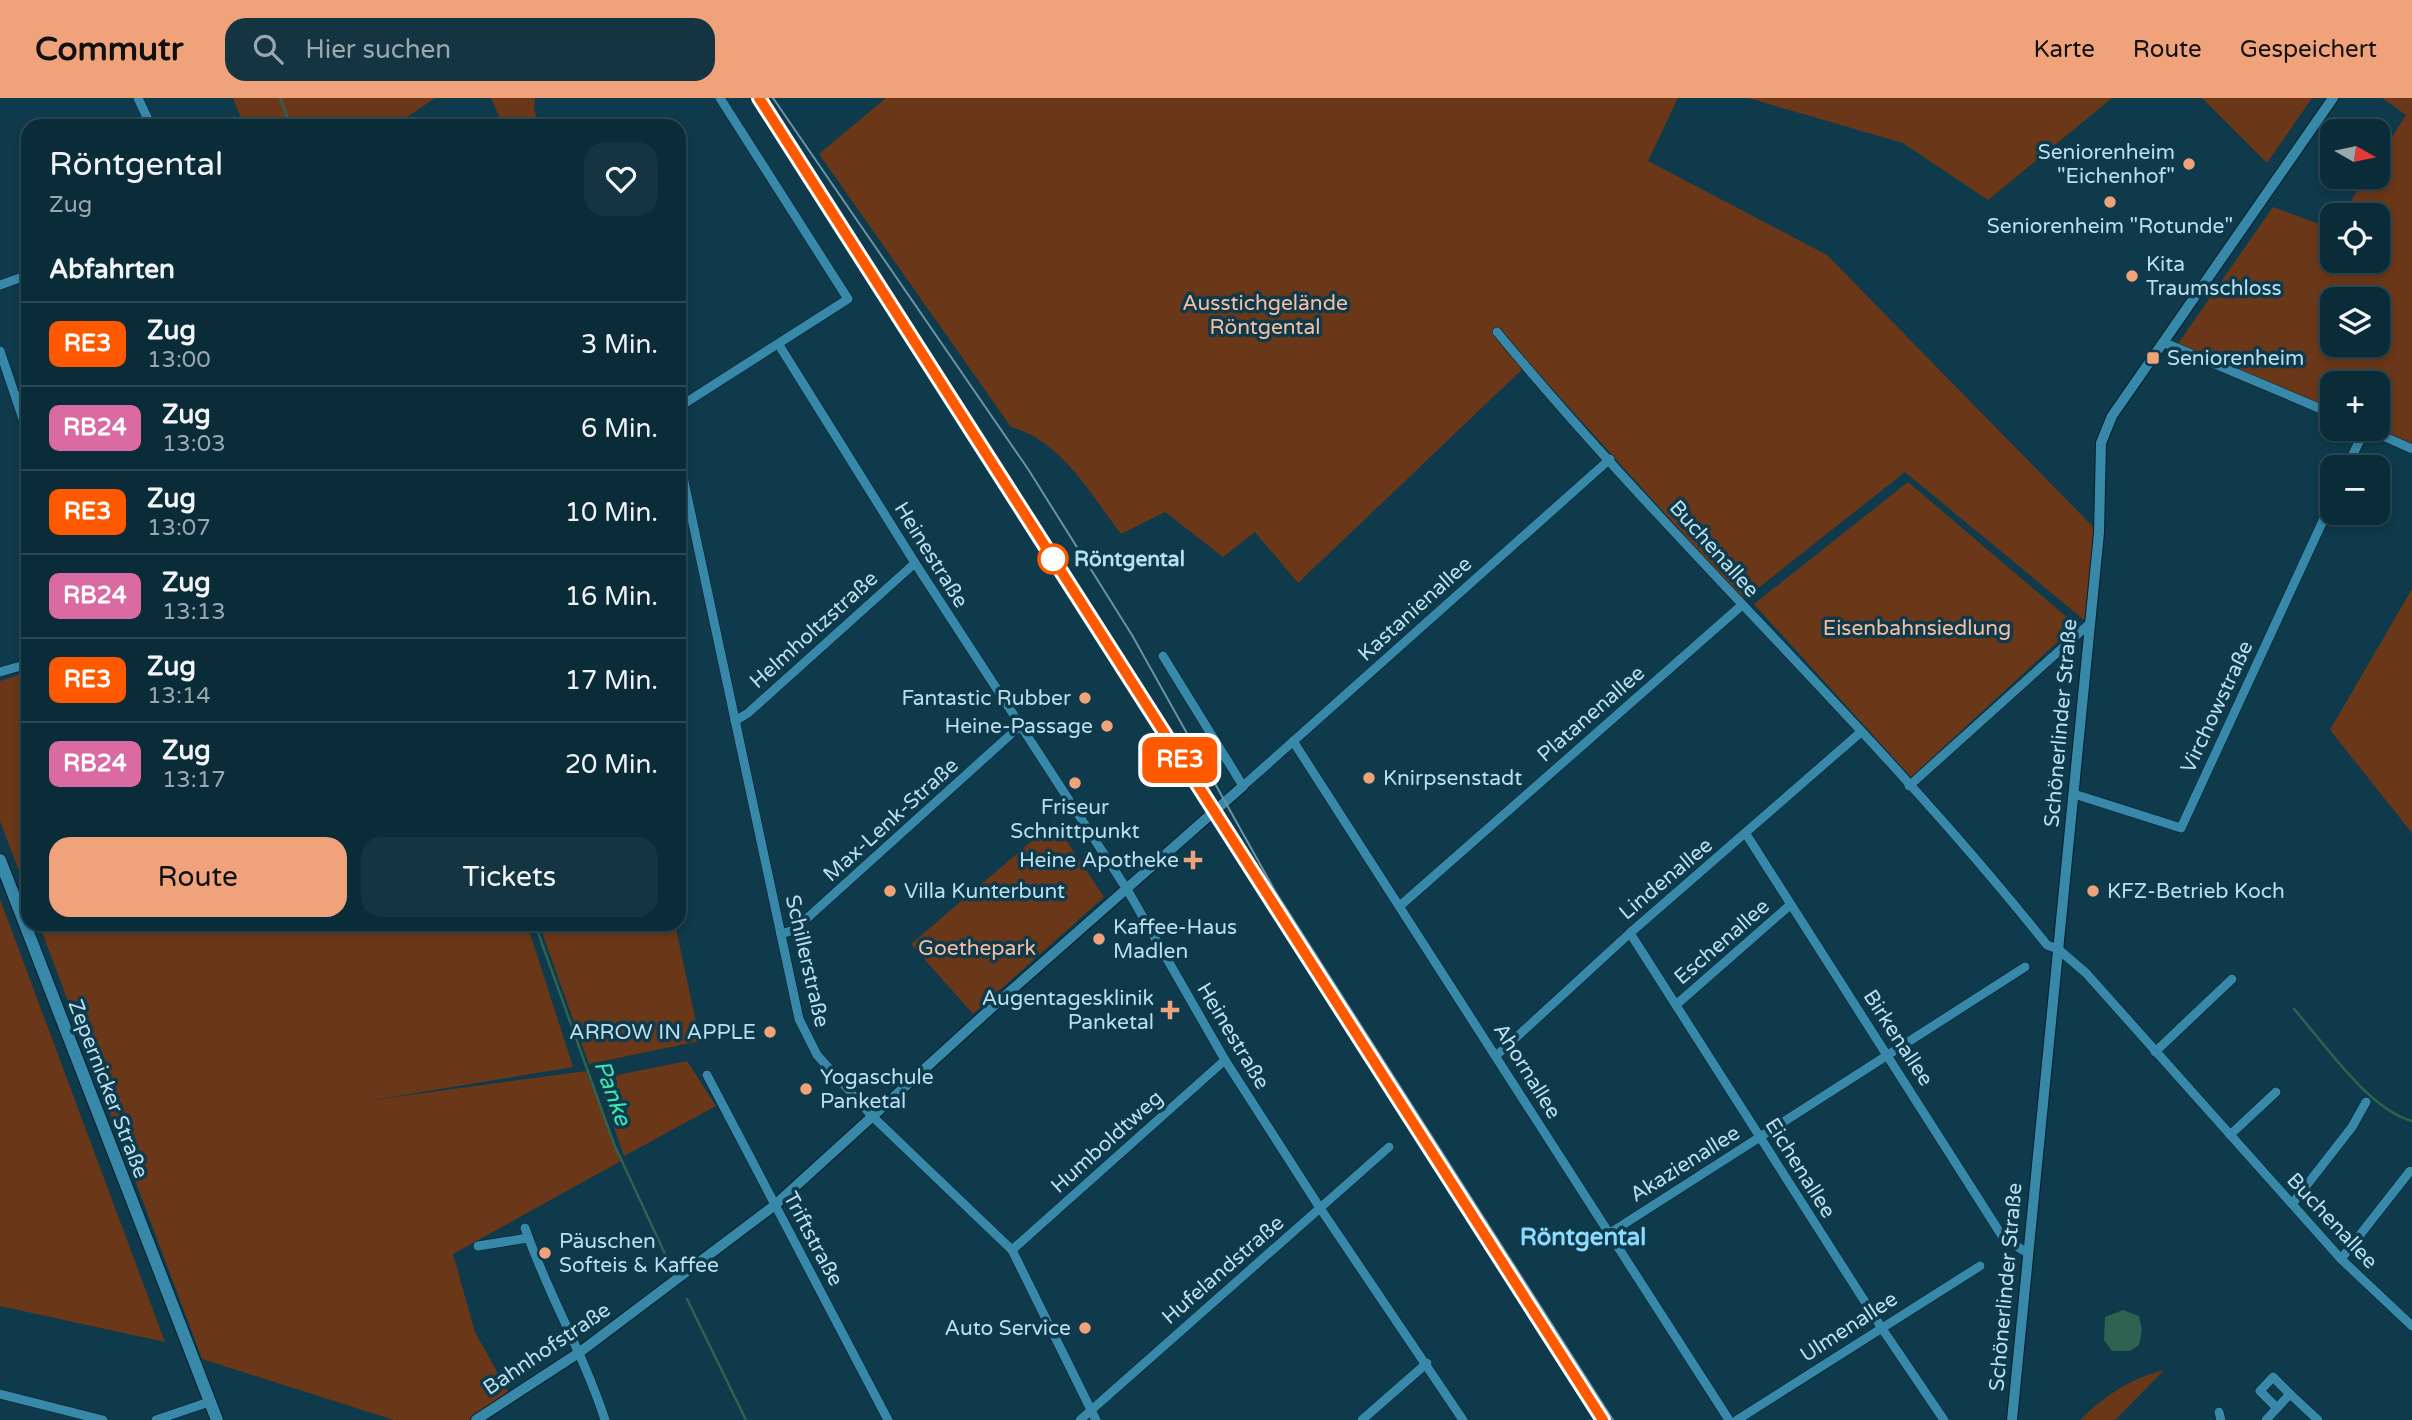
<!DOCTYPE html>
<html lang="de">
<meta charset="utf-8">
<style>
:root{--surface:#0a2c38;--page:#133440;--text:#f1f3f6;--muted:#99a7ae;--line:#2a4853;--accent:#f0a27a}
body{margin:0;font-family:"Varela Round",sans-serif;background:var(--page);color:var(--text);height:100vh;display:flex;flex-direction:column;font-size:26px;white-space:nowrap}
*{box-sizing:border-box;margin:0}
p{font-size:23px;color:var(--muted)}
.icon{flex:none;width:38px;height:38px;fill:none;stroke:currentColor;stroke-width:2;stroke-linecap:round;stroke-linejoin:round}
.map{position:relative;flex:1;overflow:hidden}
.panel{position:absolute;left:21px;top:21px;width:665px;height:812px;display:flex;flex-direction:column;background:var(--surface);border-radius:21px;box-shadow:0 4px 10px #0003,0 0 0 2px var(--line)}
.panel>*{flex:none}
.badge{padding:0 14px;border-radius:10px;font-size:24px;line-height:46px}
.needle{width:46px;rotate:99deg}
.buttons{position:absolute;left:2320px;top:21px;display:grid;gap:14px}
.buttons a{display:grid;place-items:center;width:70px;height:70px;border-radius:14px;background:var(--surface);box-shadow:0 4px 10px #0003,0 0 0 2px var(--line);font-size:35px}
.map>.badge{position:absolute;translate:-50% -50%;box-shadow:0 0 0 4px #fff}
h2{padding:0 28px;font-size:26px;line-height:63px}
.round{display:grid;place-items:center;flex:none;width:74px;height:74px;border-radius:21px;background:var(--page)}
.head{display:flex;align-items:center;justify-content:space-between;height:119px;padding:0 28px}
h1{font-size:33px;font-weight:600;line-height:52px}
.cta{display:flex;gap:14px;margin-top:auto;padding:14px 28px}
.cta a{flex:1;height:80px;border-radius:21px;background:var(--accent);color:#111;font-size:28px;font-weight:600;line-height:80px;text-align:center}
.cta a+a{background:var(--page);color:var(--text)}
ul{padding:0;list-style:none}
li{display:flex;align-items:center;gap:21px;height:84px;padding:0 28px;border-top:2px solid var(--line)}
li div{flex:1}
li b{display:block;font-size:26px}
li em{font-style:normal}
li .badge{min-width:77px;font-weight:700;text-align:center}
header{display:flex;align-items:center;gap:42px;box-sizing:border-box;height:98px;padding:0 35px;background:var(--accent);color:#111}
header strong{font-size:33px}
nav{display:flex;gap:38px;margin-inline-start:auto;font-size:24px}
.search{width:490px;height:63px;background:var(--page);display:flex;align-items:center;gap:18px;box-sizing:border-box;padding:0 24px;border-radius:21px;color:var(--muted);font-size:26px}
.map>svg:first-child{display:block}
.green{fill:#6b3719;fill-rule:evenodd}
.water{fill:#2d6350}
.lines{fill:none;stroke-linecap:round;stroke-linejoin:round}
.stream{stroke:#2d6350;stroke-width:2.5}
.minor-casing{stroke:#061f2a;stroke-width:10}
.tertiary-casing{stroke:#061f2a;stroke-width:12}
.secondary-casing{stroke:#061f2a;stroke-width:14}
.minor{stroke:#3888a9;stroke-width:9}
.tertiary{stroke:#3888a9;stroke-width:10}
.secondary{stroke:#3888a9;stroke-width:12}
.tram{stroke:#6a93a4;stroke-width:2}
.rail{stroke:#6a93a4;stroke-width:2.5;stroke-dasharray:12 12;stroke-linecap:butt}
.line-casing{stroke:#fff;stroke-width:16}
.line{stroke:#ff5900;stroke-width:10}
.poi-dot{fill:#f0a27a;stroke:#0e3a4b;stroke-width:2.5}
.stop-dot{fill:#fff;stroke:#ff5900;stroke-width:3.5}
.labels{text-anchor:middle;dominant-baseline:central;stroke-width:7;stroke-linejoin:round;paint-order:stroke}
.poi-label{font-size:21px;fill:#badff0;stroke:#0e3a4b;text-anchor:start}
.park-label{font-size:21px;fill:#f7bda0;stroke:#0e3a4b}
.street-label{font-size:21px;fill:#badff0;stroke:#0e3a4b}
.stop-label{font-size:21px;font-weight:bold;fill:#badff0;stroke:#0e3a4b;text-anchor:start}
.water-label{font-size:23px;font-style:italic;fill:#3be8b5;stroke:#0e3a4b}
.quarter-label{font-size:24px;font-weight:bold;fill:#8cdafd;stroke:#0e3a4b}
</style>
<header>
<strong>Commutr</strong>
<div class="search"><svg class="icon" aria-label="search" viewBox="0 0 24 24"><circle cx="10" cy="10" r="6"/><path d="M15 15l6 6"/></svg>Hier suchen</div>
<nav><a>Karte</a><a>Route</a><a>Gespeichert</a></nav>
</header>
<div class="map">
<svg width="2412" height="1322" viewBox="0 0 2412 1322">
<rect width="100%" height="100%" fill="#0e3a4b"/>
<g class="green">
<polygon points="233,0 435,0 394,28 244,28"/>
<polygon points="491,0 535,0 534,11 539,28 479,28 499,18"/>
<path d="M886,0H1678L1648,63L1827,157L2099,435L2089,526L1905,374L1743,502L1529,265L1298,485L1255,434L1223,459L1165,414L1121,436C1091,397 1062,343 1011,329L819,56Z"/>
<polygon points="1748,0 2112,0 1988,102 1903,45"/>
<polygon points="2202,0 2312,0 2267,65"/>
<path d="M2382,0H2412V352L2363,331H2378V285H2333V318L2175,250L2273,109L2333,131V163H2378V117H2342L2366,79H2378V60L2406,17ZM2333,201H2378V247H2333Z"/>
<polygon points="1908,384 2076,527 1911,679 1754,506"/>
<polygon points="2412,491 2412,735 2330,632"/>
<polygon points="28,574 28,797 0,723 0,583"/>
<polygon points="1054,724 1104,799 973,916 911,846"/>
<polygon points="0,801 165,1244 0,1208"/>
<polygon points="39,826 527,826 573,969 373,1002 586,973 621,1063 453,1156 475,1234 510,1297 473,1322 394,1322 202,1261"/>
<polygon points="539,826 675,826 700,943 589,966"/>
<polygon points="687,963 716,1008 624,1058 597,981"/>
<path d="M2164,1272L2115,1322H2080C2105,1297 2130,1281 2164,1272Z"/>
</g>
<polygon class="water" points="2123,1212 2139,1218 2142,1232 2139,1247 2130,1253 2112,1253 2104,1242 2105,1219"/>
<g class="lines">
<g class="stream">
<polyline points="280,0 291,28"/>
<polyline points="535,826 614,1046 671,1169"/>
<path d="M2294,911C2324,945 2368,1011 2412,1023"/>
<polyline points="687,1201 746,1322"/>
</g>
<defs>
<g id="minor">
<polyline points="138,0 151,28"/>
<polyline points="0,187 28,177"/>
<path d="M1497,234C1672,446 1876,632 2047,847L2058,851L2086,875L2341,1161L2412,1228"/>
<polyline points="2165,245 2333,316"/>
<polyline points="779,247 915,465 1128,793 1225,962 1320,1110 1463,1322"/>
<polyline points="0,253 28,336"/>
<polyline points="679,309 848,201 720,0"/>
<polyline points="2367,331 2412,351"/>
<polyline points="679,360 799,921 817,957 872,1018 1012,1152 1096,1322"/>
<polyline points="2347,369 2365,331"/>
<polyline points="1163,558 1243,688 1610,361"/>
<polyline points="0,574 28,566"/>
<polyline points="735,623 748,615 915,465"/>
<polyline points="1293,643 1729,1322"/>
<polyline points="1909,688 2089,526"/>
<polyline points="2074,696 2181,730 2333,401"/>
<polyline points="1746,736 2004,1141 2028,1155"/>
<polyline points="1401,807 1742,507"/>
<polyline points="1630,835 1881,1229 1944,1322"/>
<polyline points="781,836 794,832 1020,628"/>
<polyline points="1677,906 1790,807"/>
<polyline points="2155,954 2232,881"/>
<polyline points="1497,957 1630,835 1861,634"/>
<polyline points="707,977 888,1322"/>
<polyline points="2230,1037 2276,994"/>
<polyline points="2292,1106 2352,1029 2366,1004"/>
<path d="M525,1130C548,1197 583,1254 605,1322"/>
<polyline points="1610,1135 2025,869"/>
<polyline points="478,1148 528,1140"/>
<polyline points="1012,1152 1225,962"/>
<polyline points="2341,1161 2410,1073 2412,1074"/>
<polyline points="0,1296 103,1322"/>
<polyline points="2277,1310 2260,1293 2273,1279 2290,1296"/>
<polyline points="2219,1314 2221,1322"/>
<polyline points="156,1322 209,1304"/>
<polyline points="1080,1322 1389,1049"/>
<polyline points="1362,1322 1427,1265"/>
<polyline points="1737,1322 1980,1168"/>
<polyline points="2266,1322 2290,1296 2318,1322"/>
</g>
<g id="tertiary">
<polyline points="476,1322 580,1254 775,1107 998,904 1243,688"/>
<polyline points="2012,1322 2099,435 2101,345 2112,318 2333,0"/>
</g>
<polyline id="secondary" points="0,762 217,1322"/>
</defs>
<use href="#minor" class="minor-casing"/>
<use href="#tertiary" class="tertiary-casing"/>
<use href="#secondary" class="secondary-casing"/>
<use href="#minor" class="minor"/>
<use href="#tertiary" class="tertiary"/>
<use href="#secondary" class="secondary"/>
<polyline class="tram" points="773,0 1028,371 1132,537 1275,793 1613,1322"/>
<polyline class="rail" points="759,0 1603,1322"/>
</g>
<g class="lines">
<defs>
<polyline id="line" points="759,0 1603,1322"/>
</defs>
<use href="#line" class="line-casing"/>
<use href="#line" class="line"/>
</g>
<g class="poi-dot">
<circle cx="2189" cy="66" r="7"/>
<circle cx="2110" cy="104" r="7"/>
<circle cx="2132" cy="178" r="7"/>
<rect x="2146" y="253" width="14" height="14" rx="3.5"/>
<circle cx="1085" cy="600" r="7"/>
<circle cx="1107" cy="628" r="7"/>
<circle cx="1369" cy="680" r="7"/>
<circle cx="1075" cy="685" r="7"/>
<path d="M1189.5 751.5h7v7h7v7h-7v7h-7v-7h-7v-7h7z"/>
<circle cx="890" cy="793" r="7"/>
<circle cx="2093" cy="793" r="7"/>
<circle cx="1099" cy="841" r="7"/>
<path d="M1166.5 901.5h7v7h7v7h-7v7h-7v-7h-7v-7h7z"/>
<circle cx="770" cy="934" r="7"/>
<circle cx="806" cy="991" r="7"/>
<circle cx="545" cy="1155" r="7"/>
<circle cx="1085" cy="1230" r="7"/>
</g>
<circle class="stop-dot" cx="1053" cy="461" r="14"/>
<g class="labels">
<g class="poi-label">
<text x="2175" y="54" text-anchor="end">Seniorenheim<tspan x="2175" dy="24">"Eichenhof"</tspan></text>
<text x="2110" y="128" text-anchor="middle">Seniorenheim "Rotunde"</text>
<text x="2146" y="166">Kita<tspan x="2146" dy="24">Traumschloss</tspan></text>
<text x="2167" y="260">Seniorenheim</text>
<text x="1071" y="600" text-anchor="end">Fantastic Rubber</text>
<text x="1093" y="628" text-anchor="end">Heine-Passage</text>
<text x="1383" y="680">Knirpsenstadt</text>
<text x="1075" y="709" text-anchor="middle">Friseur<tspan x="1075" dy="24">Schnittpunkt</tspan></text>
<text x="1179" y="762" text-anchor="end">Heine Apotheke</text>
<text x="904" y="793">Villa Kunterbunt</text>
<text x="2107" y="793">KFZ-Betrieb Koch</text>
<text x="1113" y="829">Kaffee-Haus<tspan x="1113" dy="24">Madlen</tspan></text>
<text x="1154" y="900" text-anchor="end">Augentagesklinik<tspan x="1154" dy="24">Panketal</tspan></text>
<text x="756" y="934" text-anchor="end">ARROW IN APPLE</text>
<text x="820" y="979">Yogaschule<tspan x="820" dy="24">Panketal</tspan></text>
<text x="559" y="1143">Päuschen<tspan x="559" dy="24">Softeis &amp; Kaffee</tspan></text>
<text x="1071" y="1230" text-anchor="end">Auto Service</text>
</g>
<g class="park-label">
<text x="1265" y="205">Ausstichgelände<tspan x="1265" dy="24">Röntgental</tspan></text>
<text x="1917" y="530">Eisenbahnsiedlung</text>
<text x="977" y="850">Goethepark</text>
</g>
<g class="street-label">
<text transform="translate(1714 451) rotate(48)">Buchenallee</text>
<text transform="translate(931 457) rotate(58)">Heinestraße</text>
<text transform="translate(1415 511) rotate(-42)">Kastanienallee</text>
<text transform="translate(814 532) rotate(-42)">Helmholtzstraße</text>
<text transform="translate(2217 609) rotate(-65)">Virchowstraße</text>
<text transform="translate(1591 616) rotate(-41)">Platanenallee</text>
<text transform="translate(2061 625) rotate(-85)">Schönerlinder Straße</text>
<text transform="translate(891 722) rotate(-42)">Max-Lenk-Straße</text>
<text transform="translate(1666 781) rotate(-40)">Lindenallee</text>
<text transform="translate(1722 844) rotate(-41)">Eschenallee</text>
<text transform="translate(807 863) rotate(77)">Schillerstraße</text>
<text transform="translate(1233 938) rotate(59)">Heinestraße</text>
<text transform="translate(1898 940) rotate(57)">Birkenallee</text>
<text transform="translate(1527 973) rotate(58)">Ahornallee</text>
<text transform="translate(108 991) rotate(69)">Zepernicker Straße</text>
<text transform="translate(1107 1044) rotate(-42)">Humboldtweg</text>
<text transform="translate(1685 1066) rotate(-32)">Akazienallee</text>
<text transform="translate(1800 1070) rotate(58)">Eichenallee</text>
<text transform="translate(2332 1123) rotate(47)">Buchenallee</text>
<text transform="translate(813 1141) rotate(62)">Triftstraße</text>
<text transform="translate(1223 1172) rotate(-41)">Hufelandstraße</text>
<text transform="translate(2006 1189) rotate(-85)">Schönerlinder Straße</text>
<text transform="translate(1849 1229) rotate(-33)">Ulmenallee</text>
<text transform="translate(547 1251) rotate(-34)">Bahnhofstraße</text>
</g>
<g class="stop-label">
<text x="1074" y="461">Röntgental</text>
</g>
<g class="water-label">
<text transform="translate(612 995) rotate(70)">Panke</text>
</g>
<g class="quarter-label">
<text x="1583" y="1139">Röntgental</text>
</g>
</g>
</svg>
<div class="buttons">
<a><svg class="needle" viewBox="-14 -14 28 28"><path d="M0-13l5 13h-10z" fill="#e53935"/><path d="M0 13l5-13h-10z" fill="#99a7ae"/></svg></a>
<a><svg class="icon" aria-label="locate" viewBox="0 0 24 24"><circle cx="12" cy="12" r="6"/><path d="M12 2v4M12 18v4M2 12h4M18 12h4"/></svg></a>
<a><svg class="icon" aria-label="layers" viewBox="0 0 24 24"><path d="M12 4l9 5-9 5-9-5zM3 14l9 5 9-5"/></svg></a>
<a>+</a>
<a>−</a>
</div>
<b class="badge" style="left:1180px;top:662px;background:#ff5900;color:#fff">RE3</b>
<section class="panel">
<div class="head"><div><h1>Röntgental</h1><p>Zug</p></div><a class="round"><svg class="icon" aria-label="heart" viewBox="0 0 24 24"><path d="M12 20l-8-8c-3-5 5-10 8-4 3-6 11-1 8 4z"/></svg></a></div>
<h2>Abfahrten</h2>
<ul>
<li><span class="badge" style="background:#ff5900;color:#fff">RE3</span><div><b>Zug</b><p>13:00</p></div><em>3 Min.</em></li>
<li><span class="badge" style="background:#da6ba2;color:#fff">RB24</span><div><b>Zug</b><p>13:03</p></div><em>6 Min.</em></li>
<li><span class="badge" style="background:#ff5900;color:#fff">RE3</span><div><b>Zug</b><p>13:07</p></div><em>10 Min.</em></li>
<li><span class="badge" style="background:#da6ba2;color:#fff">RB24</span><div><b>Zug</b><p>13:13</p></div><em>16 Min.</em></li>
<li><span class="badge" style="background:#ff5900;color:#fff">RE3</span><div><b>Zug</b><p>13:14</p></div><em>17 Min.</em></li>
<li><span class="badge" style="background:#da6ba2;color:#fff">RB24</span><div><b>Zug</b><p>13:17</p></div><em>20 Min.</em></li>
</ul>
<div class="cta"><a>Route</a><a>Tickets</a></div>
</section>
</div>
